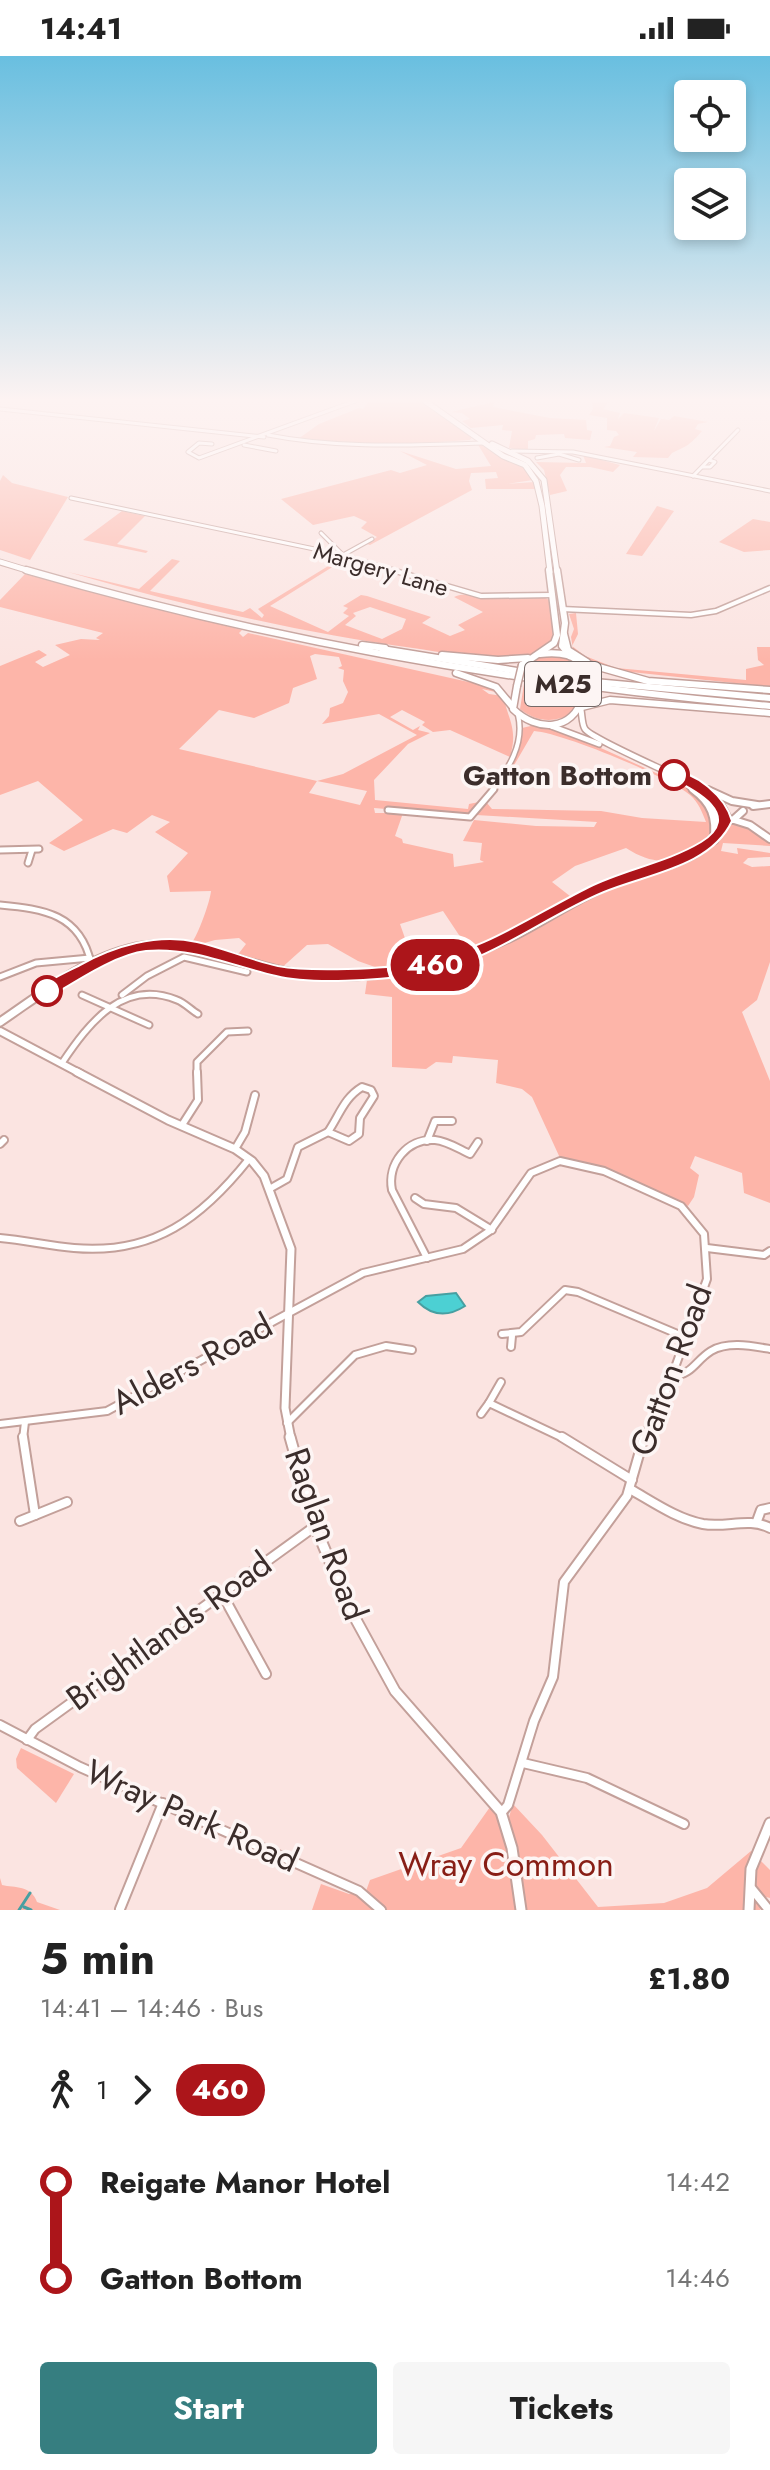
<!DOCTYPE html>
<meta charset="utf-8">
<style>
:root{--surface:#fff;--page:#f6f6f6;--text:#222;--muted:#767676;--accent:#367e80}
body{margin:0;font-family:Jost,sans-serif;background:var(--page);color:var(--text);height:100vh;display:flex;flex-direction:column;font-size:30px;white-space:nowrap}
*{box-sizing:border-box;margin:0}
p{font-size:26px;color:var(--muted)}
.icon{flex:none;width:44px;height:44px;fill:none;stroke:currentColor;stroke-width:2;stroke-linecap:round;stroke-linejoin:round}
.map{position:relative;height:1854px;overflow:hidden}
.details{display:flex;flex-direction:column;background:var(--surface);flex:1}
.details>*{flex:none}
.badge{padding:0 16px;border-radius:26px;font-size:28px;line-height:52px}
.controls{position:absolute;left:674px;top:24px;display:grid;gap:16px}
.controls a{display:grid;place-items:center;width:72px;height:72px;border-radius:8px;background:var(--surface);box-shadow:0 4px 12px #0003;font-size:40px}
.map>.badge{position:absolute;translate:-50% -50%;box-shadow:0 0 0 4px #fff}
.legs{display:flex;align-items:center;gap:12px;height:88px;padding:0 40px;font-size:26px}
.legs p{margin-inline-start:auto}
.overview{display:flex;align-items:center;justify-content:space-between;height:136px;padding:0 40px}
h1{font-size:44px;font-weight:700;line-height:60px}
.primary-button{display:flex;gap:16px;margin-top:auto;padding:16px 40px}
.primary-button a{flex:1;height:92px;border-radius:8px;background:var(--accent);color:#fff;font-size:32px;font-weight:700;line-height:92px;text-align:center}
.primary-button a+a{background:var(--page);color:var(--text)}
ul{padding:0 40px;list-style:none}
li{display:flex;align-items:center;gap:28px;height:96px;font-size:30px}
li i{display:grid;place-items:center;width:12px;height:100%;margin:0 10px;background:currentColor}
li i::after{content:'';width:20px;height:20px;margin:-10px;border:6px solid;border-radius:50%;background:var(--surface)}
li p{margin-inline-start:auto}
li:first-child i{background:linear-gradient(#0000 50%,currentColor 0)}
li:last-child i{background:linear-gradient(currentColor 50%,#0000 0)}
.status{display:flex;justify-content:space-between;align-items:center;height:56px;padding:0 40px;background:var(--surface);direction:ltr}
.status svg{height:22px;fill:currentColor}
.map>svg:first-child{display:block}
.green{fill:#fdb5a9;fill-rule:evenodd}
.water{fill:#4cd0d3;stroke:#479fa1;stroke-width:2}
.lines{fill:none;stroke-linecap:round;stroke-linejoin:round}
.stream{stroke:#479fa1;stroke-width:3}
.minor-far4-casing{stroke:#c3a09a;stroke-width:5}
.minor-far3-casing{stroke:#c3a09a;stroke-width:7}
.minor-far2-casing{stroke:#c3a09a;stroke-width:9}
.minor-far1-casing{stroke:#c3a09a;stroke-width:10}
.minor-casing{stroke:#c3a09a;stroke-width:12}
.tertiary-far3-casing{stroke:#c3a09a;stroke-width:7}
.tertiary-far2-casing{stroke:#c3a09a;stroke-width:10}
.tertiary-far1-casing{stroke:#c3a09a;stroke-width:11}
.tertiary-casing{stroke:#c3a09a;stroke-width:13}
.primary-far1-casing{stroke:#c3a09a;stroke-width:8}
.primary-casing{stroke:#c3a09a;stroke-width:11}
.trunk-far1-casing{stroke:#c3a09a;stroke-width:7}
.trunk-casing{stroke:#c3a09a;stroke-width:9}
.motorway-far1-casing{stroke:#c3a09a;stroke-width:7}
.motorway-casing{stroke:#c3a09a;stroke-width:9}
.minor-far4{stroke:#fff;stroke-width:3}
.minor-far3{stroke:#fff;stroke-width:4}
.minor-far2{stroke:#fff;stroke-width:5}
.minor-far1{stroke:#fff;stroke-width:6}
.minor{stroke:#fff;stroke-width:8}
.tertiary-far3{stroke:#fff;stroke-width:4}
.tertiary-far2{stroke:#fff;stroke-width:6}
.tertiary-far1{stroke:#fff;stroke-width:7}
.tertiary{stroke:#fff;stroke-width:9}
.primary-far1{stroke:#fff;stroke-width:5}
.primary{stroke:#fff;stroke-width:7}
.trunk-far1{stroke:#fff;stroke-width:5}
.trunk{stroke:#fff;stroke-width:6}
.motorway-far1{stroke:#fff;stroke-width:5}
.motorway{stroke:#fff;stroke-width:6}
.trunk-bridge-casing{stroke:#c3a09a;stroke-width:9;stroke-linecap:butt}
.trunk-bridge{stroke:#fff;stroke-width:6}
.line-1{fill:#ac151a;stroke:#fff;stroke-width:2}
.stop-1-dot{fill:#fff;stroke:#ac151a;stroke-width:4}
.labels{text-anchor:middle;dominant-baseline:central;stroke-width:7;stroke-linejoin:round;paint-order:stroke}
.far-street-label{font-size:24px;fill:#3b2d2b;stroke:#fdf5f4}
.shield{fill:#fdf5f4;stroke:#756967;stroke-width:2}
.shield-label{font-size:26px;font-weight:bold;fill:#3b2d2b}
.stop-label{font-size:28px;font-weight:bold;fill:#3b2d2b;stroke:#fdf5f4;text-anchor:end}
.near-street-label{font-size:34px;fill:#3b2d2b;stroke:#fdf5f4}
.near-park-label{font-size:34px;fill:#881e16;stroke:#fdf5f4}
</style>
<div class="status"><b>14:41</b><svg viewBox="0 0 49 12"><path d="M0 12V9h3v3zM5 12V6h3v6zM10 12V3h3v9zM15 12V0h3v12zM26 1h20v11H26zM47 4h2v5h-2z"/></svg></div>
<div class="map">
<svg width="770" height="1854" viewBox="0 0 770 1854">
<rect width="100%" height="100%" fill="#fbe4e1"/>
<g class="green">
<polygon points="370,345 423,345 472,381 470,384 391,389 298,383 319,368 359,352 363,353"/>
<path d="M609,345L603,353L620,357L618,363L624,357L659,362L654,375L661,363L669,364L674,360L708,366L698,368L695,373L702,375C690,389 687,390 672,397L668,402L633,401L637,396L604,391L610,390L614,381L619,379L616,375L607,374V362L589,359L593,353L592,346Z"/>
<polygon points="494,346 493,351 550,362 586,364 587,374 592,375 590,384 565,382 564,378 536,379 535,383 528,385 528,395 509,392 512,375 502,374 503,369 471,372 462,365 470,363 462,357 451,356"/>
<polygon points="477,387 526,412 533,424 506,428 535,426 536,433 486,433 485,423 498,422 496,416 471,417 469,425 472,434 370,489 367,488 377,481 361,472 367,466 354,460 313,469 281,443 391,414 400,417 427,409 400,395 456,413 491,410"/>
<polygon points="583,399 620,409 613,416 590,411 566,411 560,419 567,435 550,439 544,414 536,406 586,407"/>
<polygon points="3,419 12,427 68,441 30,504 0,494 0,425"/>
<polygon points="657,450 674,455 642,500 626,498"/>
<polygon points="122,455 145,460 117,488 148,495 146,497 83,484"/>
<polygon points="753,463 770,466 770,494 744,496 719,486"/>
<path d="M343,501L397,517L342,505L270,550L328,576L349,560L343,557L348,552L343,550L361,539L367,540L431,561L422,567L450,580L465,574L458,569L483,556L454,541C464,536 474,541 486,542C505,543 534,534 551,545L553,584C544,592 534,599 521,600C485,605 448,597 413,592C300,577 178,548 68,516L139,533L172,503L180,505L150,535L243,556L250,552L262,562L264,559L258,553ZM370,551L406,563L402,573L382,583L345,569L356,560L353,557Z"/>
<path d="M25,518L242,574L239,577L243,581L248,577L491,631L500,637L482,633L489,638L503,640C509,665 518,674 510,701L450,674L433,676L422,669L425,666L402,654L390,661L413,674L420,670L418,674L430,677L408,688L374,724L375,744L468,753L469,748L484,745L476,754L470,753L475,755L470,760L374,752L375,757H403L395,780L402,783L403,787L453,798L454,811L484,806L480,804L482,787L463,785L474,764L536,770L594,771L597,766L476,759L487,747L492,753L601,755L642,762L706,766C702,756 699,747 690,739C669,721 563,677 534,675L513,711L510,709L522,672L535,669L561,674L687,731L711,755L714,780C682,802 663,816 626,792L575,810L552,826L575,844L486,892L389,916L358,905L328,888L307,889L278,915L236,901L246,888L239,882L215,884L194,890L191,888C198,879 210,846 211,835L170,836L167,820L188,797L155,776L170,766L152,759L127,777L113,773L64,795L49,787L83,764L38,725L0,739V610L39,594L47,599L35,606L43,611L70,599L55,589L81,583L100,584L96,582L103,577L0,551V544ZM315,598L339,601L342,610L338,612L344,614L343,625L348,636L343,647L330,652L329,660L322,668L379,658L417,679L343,718L317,725L179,693L219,654L254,662L289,647L293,632L317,623L310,600ZM317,725L367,735L360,749L309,737ZM443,855L467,891L413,905L400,868Z"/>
<polygon points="576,557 578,578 572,590 585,600 616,612 746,624 746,613 764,609 758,604 757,591 770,591 770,631 603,613 573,593 571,581 574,573 569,558"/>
<polygon points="555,598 571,602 583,613 583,620 524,612 532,602"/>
<path d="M524,628L576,636L574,656C555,668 536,666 520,653Z"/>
<path d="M729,766L743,768L770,786V790L723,787L721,795L738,798L737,792L770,797V801L748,802L743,807L752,811L770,810V906L757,944L742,956L770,1025V1147L744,1137L742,1117L695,1100L690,1112L699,1119L694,1141L688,1150L596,1110L560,1102L532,1041L522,1033L496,1027L498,1004L453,1000L452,1007L436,1006L426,1013L392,1011V941L365,938L367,924C406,918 450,914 486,897C525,880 560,852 599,836C648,816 702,819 729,766Z"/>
<polygon points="21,1692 74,1718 56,1747 17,1712 16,1703"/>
<polygon points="513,1748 542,1779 598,1851 664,1847 707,1832 751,1795 770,1814 770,1842 766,1841 760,1854 312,1854 321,1828 349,1838 366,1835 370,1824 461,1792 490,1751 509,1761"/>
<path d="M0,1822L2,1829C15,1832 31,1829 37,1846L60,1854H0Z"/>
</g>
<path class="water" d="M456,1237L465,1250C448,1261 432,1260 418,1246L426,1240Z"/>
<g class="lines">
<g class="stream">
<polyline points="24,1851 31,1854"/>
<polyline points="19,1854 30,1837"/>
</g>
<defs>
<g id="minor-far4">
<polyline points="0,353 264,381"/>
<path d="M268,379C339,393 411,389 483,387"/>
<polyline points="212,388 199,387 188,396 199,402 355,345"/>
<polyline points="244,389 276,395"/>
<polyline points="512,395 573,396 770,435"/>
<polyline points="537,402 559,398 579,404"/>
<polyline points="703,411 710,411 715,406 709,404"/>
<polyline points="693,420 738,374"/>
<polyline points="71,442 343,499 399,516"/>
<polyline points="321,477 343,499 372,483"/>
</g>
<g id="minor-far3">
<polyline points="392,514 481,540 553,539"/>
<path d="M492,735C508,713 525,688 518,659"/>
</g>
<g id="minor-far2">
<polyline points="388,754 470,761 494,733"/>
<polyline points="0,794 39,793"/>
<polyline points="28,807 32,794"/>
<path d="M0,849C44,853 80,858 91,907"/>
<polyline points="0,921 36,907 90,902"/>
<polyline points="82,939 149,969"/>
<polyline points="122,939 147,920 184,901 247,916"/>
<path d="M62,1007C89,967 123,922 177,944C185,947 191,954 198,958"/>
<polyline points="197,1018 197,1006 227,976 248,975"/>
</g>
<g id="minor-far1">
<path d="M362,1031L371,1034L374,1040L360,1062L359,1078L349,1085L328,1076C340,1058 344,1042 362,1031Z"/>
<polyline points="182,1069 198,1044 197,1016"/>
<polyline points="427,1085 435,1065 452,1065"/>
<polyline points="0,1088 4,1084"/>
<polyline points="235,1093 245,1076 255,1039"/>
<polyline points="271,1132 287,1123 298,1091 328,1076"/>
<polyline points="415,1142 424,1148 456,1152 492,1174"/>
<path d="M0,1182C25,1184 49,1190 74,1192C154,1199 202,1162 249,1103"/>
<polyline points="707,1192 764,1199 770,1195"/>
<path d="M427,1202L392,1134C387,1108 407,1082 435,1084C447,1085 459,1093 470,1098L478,1086"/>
<polyline points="502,1278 521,1276 565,1234 578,1236 687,1282"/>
<polyline points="511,1291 512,1280"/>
<path d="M673,1320C693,1318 695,1305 711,1295C728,1285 752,1290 770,1293"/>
<polyline points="489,1347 501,1326"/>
<polyline points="481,1358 489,1347 565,1383"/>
<polyline points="287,1367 355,1299 386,1290 412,1294"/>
<polyline points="0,1368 107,1355 363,1217 463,1193 491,1174 531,1117 560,1105 604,1115 681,1150 704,1178 707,1223 665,1339 643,1383"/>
<polyline points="23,1383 25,1366"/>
</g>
<g id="minor">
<polyline points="23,1381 35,1459 67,1446"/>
<polyline points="562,1381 632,1424"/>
<path d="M630,1433C653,1446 677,1463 703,1468C727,1472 749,1461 770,1472"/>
<polyline points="20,1465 35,1459"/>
<polyline points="757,1465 761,1454 770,1452"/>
<polyline points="221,1536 266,1618"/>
<polyline points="0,1669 80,1711 359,1835 381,1854"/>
<polyline points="27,1684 35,1673 314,1471"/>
<polyline points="523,1707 587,1722 684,1768"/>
<polyline points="502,1756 508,1749 534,1665 553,1621 564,1526 627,1440 644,1381"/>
<polyline points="752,1833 769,1854"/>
<polyline points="120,1853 163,1747"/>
</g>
<polyline id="tertiary-far3" points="562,553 691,559 716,555 770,532"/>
<g id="tertiary-far2">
<polyline points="708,734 732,745 757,749"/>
<polyline points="753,750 770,748"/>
<polyline points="717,760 733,764 743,755"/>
<polyline points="734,764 750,769 770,783"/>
<polyline points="0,975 81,1018"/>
</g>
<polyline id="tertiary-far1" points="77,1016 168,1064 235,1093 252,1105 264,1120 291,1193 285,1352 291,1383"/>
<g id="tertiary">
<polyline points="290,1381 315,1470 349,1551 395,1635 501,1756 512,1792 521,1854"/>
<polyline points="749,1854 751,1813 770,1767"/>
</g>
<g id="primary-far1">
<path d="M581,654C582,659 582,669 585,673C592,684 685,722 705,735"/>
<polyline points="551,670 599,688"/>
<polyline points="690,731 696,735"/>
</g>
<g id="primary">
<path d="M693,733C712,747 717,761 714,784"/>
<path d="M0,966C43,937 90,898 143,890C201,882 253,915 310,919C380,924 453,910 515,879C549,862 581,839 617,825C656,810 711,806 726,760L719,747L702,733"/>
</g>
<g id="trunk-far1">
<polyline points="425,345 503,400 525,409 536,425 542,450 550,516"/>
<polyline points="492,388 528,405 544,424 557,516"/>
</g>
<g id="trunk">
<polyline points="557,514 565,567 562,590 570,600"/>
<path d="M540,598C559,596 578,597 587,617"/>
<polyline points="522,609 554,587 557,579 549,514"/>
<path d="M517,630L513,653C537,676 572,676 583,641"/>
</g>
<polyline id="motorway-far1" points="0,506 33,516"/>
<g id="motorway">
<path d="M26,514C270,585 517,628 770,650"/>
<polyline points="564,578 568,594 587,606"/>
<polyline points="362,589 385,592"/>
<polyline points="382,593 573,624 770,642"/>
<polyline points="442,599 498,604 528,602"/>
<polyline points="581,606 648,625 770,634"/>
<polyline points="456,617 496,631 512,650"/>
<polyline points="582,651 610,644 770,657"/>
</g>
</defs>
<use href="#minor-far4" class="minor-far4-casing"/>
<use href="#minor-far3" class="minor-far3-casing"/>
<use href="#minor-far2" class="minor-far2-casing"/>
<use href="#minor-far1" class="minor-far1-casing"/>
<use href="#minor" class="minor-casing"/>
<use href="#tertiary-far3" class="tertiary-far3-casing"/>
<use href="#tertiary-far2" class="tertiary-far2-casing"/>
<use href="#tertiary-far1" class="tertiary-far1-casing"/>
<use href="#tertiary" class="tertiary-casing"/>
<use href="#primary-far1" class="primary-far1-casing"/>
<use href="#primary" class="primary-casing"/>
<use href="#trunk-far1" class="trunk-far1-casing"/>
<use href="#trunk" class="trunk-casing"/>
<use href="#motorway-far1" class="motorway-far1-casing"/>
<use href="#motorway" class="motorway-casing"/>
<use href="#minor-far4" class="minor-far4"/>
<use href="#minor-far3" class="minor-far3"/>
<use href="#minor-far2" class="minor-far2"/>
<use href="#minor-far1" class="minor-far1"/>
<use href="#minor" class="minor"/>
<use href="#tertiary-far3" class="tertiary-far3"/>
<use href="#tertiary-far2" class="tertiary-far2"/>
<use href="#tertiary-far1" class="tertiary-far1"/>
<use href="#tertiary" class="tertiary"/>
<use href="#primary-far1" class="primary-far1"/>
<use href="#primary" class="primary"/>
<use href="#trunk-far1" class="trunk-far1"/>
<use href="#trunk" class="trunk"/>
<use href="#motorway-far1" class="motorway-far1"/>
<use href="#motorway" class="motorway"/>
<defs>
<g id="trunk-bridge">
<polyline points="517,630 522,609"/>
<polyline points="583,641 587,617"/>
</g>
</defs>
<use href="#trunk-bridge" class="trunk-bridge-casing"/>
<use href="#trunk-bridge" class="trunk-bridge"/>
</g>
<linearGradient id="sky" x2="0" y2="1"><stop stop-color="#69bfe0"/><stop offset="0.57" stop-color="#fdf3f2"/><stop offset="1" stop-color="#fdf3f2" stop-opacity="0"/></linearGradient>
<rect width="770" height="604" fill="url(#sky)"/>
<path class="line-1" d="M670,716C695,713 726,742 732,765C711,811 647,818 604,836C539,863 490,908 416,919C379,924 312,929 276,920C232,910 193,891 146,895C117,898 78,924 53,939L47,940L39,935C48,923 67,916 80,909C114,890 157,877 197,886C224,892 250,904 278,910C310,916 385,913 418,907C481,896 533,859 589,831C625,813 666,807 701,786C744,759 695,734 670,722Z"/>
<g class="stop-1-dot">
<circle cx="674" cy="719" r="14"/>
<circle cx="47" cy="935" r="14"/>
</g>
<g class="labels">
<g class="far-street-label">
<text transform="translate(381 513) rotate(16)">Margery Lane</text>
</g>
<rect class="shield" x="525" y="606" width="76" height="44" rx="6"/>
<g class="shield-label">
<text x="563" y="628">M25</text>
</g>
<g class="stop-label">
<text x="652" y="719">Gatton Bottom</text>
</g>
<g class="near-street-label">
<text transform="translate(192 1308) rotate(-28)">Alders Road</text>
<text transform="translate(671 1314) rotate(-70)">Gatton Road</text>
<text transform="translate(326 1478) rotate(70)">Raglan Road</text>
<text transform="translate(169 1575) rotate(-36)">Brightlands Road</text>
<text transform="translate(192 1760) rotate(24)">Wray Park Road</text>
</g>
<g class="near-park-label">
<text x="506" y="1808">Wray Common</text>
</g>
</g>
</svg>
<div class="controls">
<a><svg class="icon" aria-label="locate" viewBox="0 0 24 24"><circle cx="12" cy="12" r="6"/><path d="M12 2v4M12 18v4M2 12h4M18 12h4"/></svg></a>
<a><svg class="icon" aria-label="layers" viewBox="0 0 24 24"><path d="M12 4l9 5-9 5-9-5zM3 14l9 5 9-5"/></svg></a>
</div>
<b class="badge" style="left:435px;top:909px;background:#ac151a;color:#fff">460</b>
</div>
<section class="details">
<div class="overview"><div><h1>5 min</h1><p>14:41 – 14:46 · Bus</p></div><b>£1.80</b></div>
<div class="legs"><svg class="icon" aria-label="walk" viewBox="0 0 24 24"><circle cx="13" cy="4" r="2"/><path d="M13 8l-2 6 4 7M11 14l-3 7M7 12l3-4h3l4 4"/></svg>1<svg class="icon" aria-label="forward" viewBox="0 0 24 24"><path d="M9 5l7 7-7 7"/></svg><b class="badge" style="background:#ac151a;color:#fff">460</b></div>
<ul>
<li><i style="color:#ac151a"></i><b>Reigate Manor Hotel</b><p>14:42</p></li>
<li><i style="color:#ac151a"></i><b>Gatton Bottom</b><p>14:46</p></li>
</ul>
<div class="primary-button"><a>Start</a><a>Tickets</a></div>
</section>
